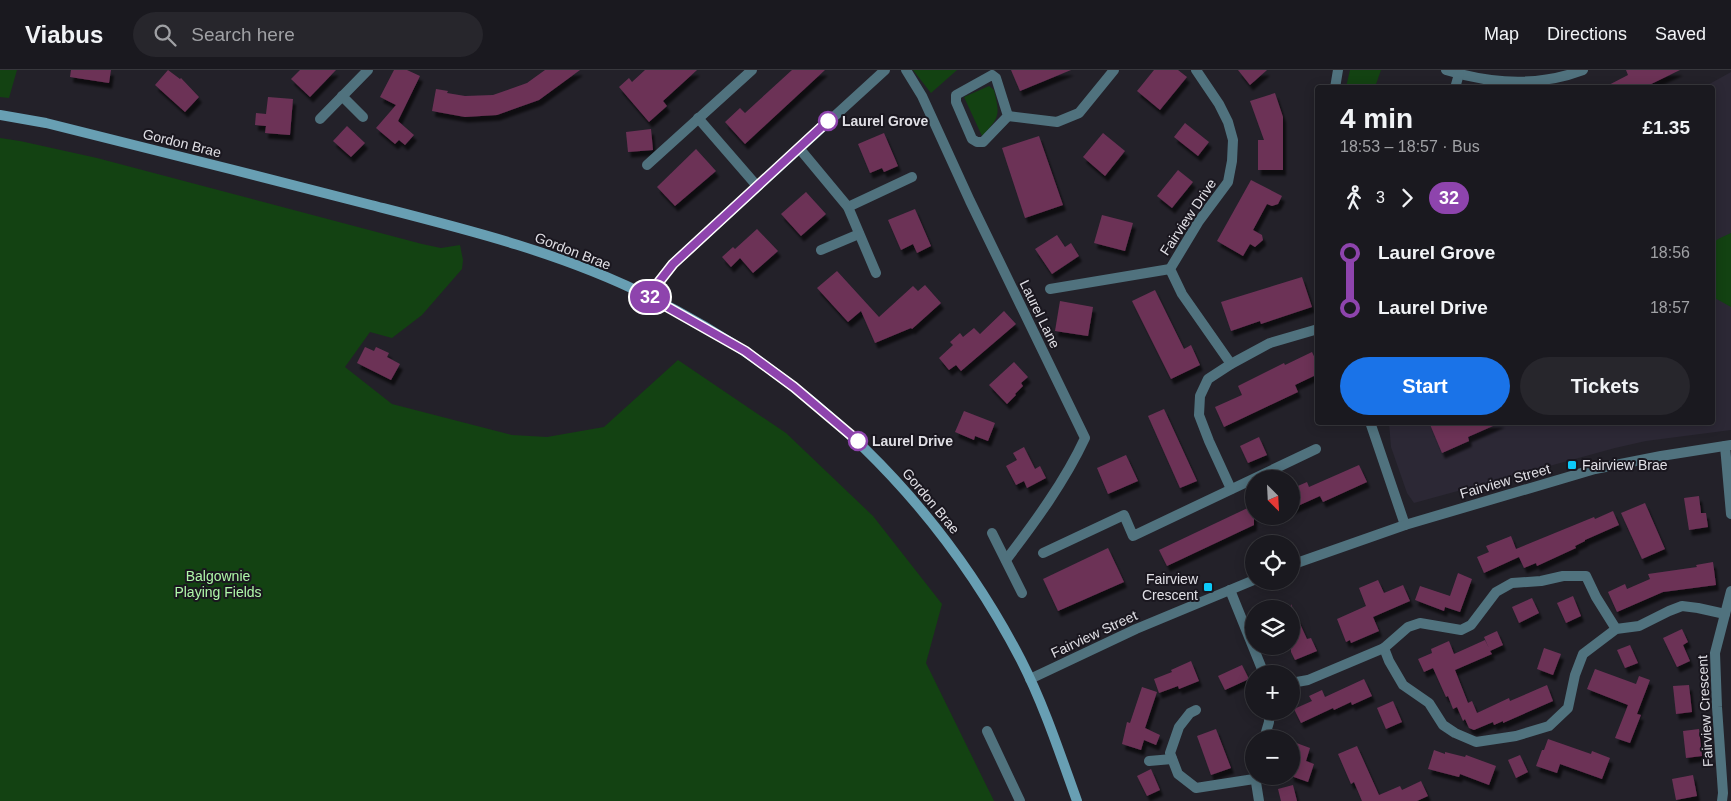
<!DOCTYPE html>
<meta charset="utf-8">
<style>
:root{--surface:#1a191f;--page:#27262c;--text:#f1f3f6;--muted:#9fa0a4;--line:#38383d;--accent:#1a73e8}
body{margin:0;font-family:Helvetica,sans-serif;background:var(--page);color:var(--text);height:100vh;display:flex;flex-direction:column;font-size:19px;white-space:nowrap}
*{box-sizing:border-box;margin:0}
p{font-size:16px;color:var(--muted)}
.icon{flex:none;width:28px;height:28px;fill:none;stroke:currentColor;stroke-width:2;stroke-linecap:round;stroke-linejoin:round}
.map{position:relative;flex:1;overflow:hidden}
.sheet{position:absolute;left:1315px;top:15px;width:400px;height:340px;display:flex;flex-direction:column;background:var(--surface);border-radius:5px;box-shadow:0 2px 12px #0003,0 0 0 1px var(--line)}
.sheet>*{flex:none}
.badge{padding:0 10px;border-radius:16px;font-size:18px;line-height:32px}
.needle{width:32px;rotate:156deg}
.tools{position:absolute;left:1245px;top:400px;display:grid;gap:10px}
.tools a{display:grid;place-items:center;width:55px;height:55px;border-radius:50%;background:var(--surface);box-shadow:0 2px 12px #0003,0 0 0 1px var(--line);font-size:25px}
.map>.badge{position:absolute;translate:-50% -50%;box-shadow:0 0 0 2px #fff}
.legs{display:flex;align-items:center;gap:8px;height:55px;padding:0 25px;font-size:16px}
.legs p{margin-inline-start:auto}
.overview{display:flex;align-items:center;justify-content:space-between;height:85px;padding:0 25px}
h1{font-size:28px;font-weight:700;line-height:38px}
.primary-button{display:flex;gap:10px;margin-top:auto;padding:10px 25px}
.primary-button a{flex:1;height:58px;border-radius:30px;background:var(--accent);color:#fff;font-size:20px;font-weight:700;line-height:58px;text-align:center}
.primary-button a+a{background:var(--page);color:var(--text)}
ul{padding:0 25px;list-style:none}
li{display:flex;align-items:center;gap:18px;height:55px;font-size:19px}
li i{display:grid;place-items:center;width:8px;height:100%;margin:0 6px;background:currentColor}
li i::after{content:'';width:12px;height:12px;margin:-6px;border:4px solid;border-radius:50%;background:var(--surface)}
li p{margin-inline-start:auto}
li:first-child i{background:linear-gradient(#0000 50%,currentColor 0)}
li:last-child i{background:linear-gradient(currentColor 50%,#0000 0)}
header{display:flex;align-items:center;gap:30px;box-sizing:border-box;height:70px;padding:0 25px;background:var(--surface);border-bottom:1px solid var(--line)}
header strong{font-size:24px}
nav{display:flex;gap:28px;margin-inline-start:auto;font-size:18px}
.search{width:350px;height:45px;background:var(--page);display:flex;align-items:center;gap:12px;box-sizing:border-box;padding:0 18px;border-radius:28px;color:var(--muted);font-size:19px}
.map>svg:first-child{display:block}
.built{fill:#2c2835}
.green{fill:#134212}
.building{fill:#6c3257;filter:url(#shadow)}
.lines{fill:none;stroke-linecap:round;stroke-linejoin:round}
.minor{stroke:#50727e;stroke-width:10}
.tertiary{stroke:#50727e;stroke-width:10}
.secondary{stroke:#689fb3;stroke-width:10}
.line-1-casing{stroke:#fff;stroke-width:11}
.line-1{stroke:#8e44ad;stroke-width:8}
.stop-1-dot{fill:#fff;stroke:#8e44ad;stroke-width:2.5}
.poi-dot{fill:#0ccafa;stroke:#1a171f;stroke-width:2}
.labels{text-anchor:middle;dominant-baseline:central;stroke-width:4;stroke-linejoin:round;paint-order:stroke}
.stop-label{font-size:14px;font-weight:bold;fill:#e0dfe5;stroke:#1a171f;text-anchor:start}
.street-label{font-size:14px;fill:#e0dfe5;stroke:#1a171f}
.poi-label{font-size:14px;fill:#e0dfe5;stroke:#1a171f;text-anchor:start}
.park-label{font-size:14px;fill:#aff7a9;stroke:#1a171f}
</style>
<header>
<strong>Viabus</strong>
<div class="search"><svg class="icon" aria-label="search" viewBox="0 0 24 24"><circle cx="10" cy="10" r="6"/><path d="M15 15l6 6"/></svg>Search here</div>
<nav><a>Map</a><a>Directions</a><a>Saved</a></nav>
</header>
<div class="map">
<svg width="1731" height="731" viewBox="0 0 1731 731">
<defs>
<filter id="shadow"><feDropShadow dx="3" dy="5.5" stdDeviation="1" flood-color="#0009"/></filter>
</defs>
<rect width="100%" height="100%" fill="#232129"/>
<polygon class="built" points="1731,2 1731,360 1646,371 1615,378 1414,433 1407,423 1391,377 1389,353 1712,352 1712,18 1704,17"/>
<g class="green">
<polygon points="0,0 17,0 9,28 0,27"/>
<polygon points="913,0 957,0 931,23"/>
<polygon points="1350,0 1381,0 1375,17 1346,17"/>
<path d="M989,16L994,20C1000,45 1000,47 982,66L964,27Z"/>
<polygon points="0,68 20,71 97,88 422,174 441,178 460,175 463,190 462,199 422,245 392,268 370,262 345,297 392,334 512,365 547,367 604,357 678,290 786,363 873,446 942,534 926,593 994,731 0,731"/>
<polygon points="1731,163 1731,237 1713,227 1712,174 1718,169"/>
</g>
<g class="building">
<polygon points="71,0 111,0 109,13 70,7"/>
<polygon points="168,0 180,9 181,8 199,27 185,42 155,15"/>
<polygon points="300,0 336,0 310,27 291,9"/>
<polygon points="394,0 407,0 420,6 398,51 414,65 405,75 399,70 395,74 376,58 396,35 380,27"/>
<polygon points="545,0 580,0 539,30 497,45 465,47 432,41 436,19 448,21 447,23 465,26 493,25 527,13"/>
<polygon points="645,0 697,0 663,31 667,36 649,52 619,17 629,8 632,12"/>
<polygon points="792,0 825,0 745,74 725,52 740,38 745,43"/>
<polygon points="1011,0 1071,0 1020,21"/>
<polygon points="1154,0 1178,0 1187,7 1160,40 1137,21"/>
<polygon points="1238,0 1267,0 1250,15"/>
<polygon points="1626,0 1680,0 1643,18 1603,18 1628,5"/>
<polygon points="1275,23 1283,47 1283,100 1258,100 1258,70 1264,70 1250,31"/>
<polygon points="268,27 293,29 290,65 265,63 266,56 255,55 256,43 266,44"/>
<polygon points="1185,53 1209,72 1198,86 1174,67"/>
<polygon points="347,56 365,73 351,87 333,71"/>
<polygon points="651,59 653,80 628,82 626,62"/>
<polygon points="884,63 898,96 884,102 882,98 870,103 858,74"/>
<polygon points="1103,63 1125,81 1105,106 1083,87"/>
<polygon points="1039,66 1063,135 1025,148 1002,78"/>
<polygon points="696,79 716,101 675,136 657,117"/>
<polygon points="1178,100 1193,112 1172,138 1157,126"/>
<polygon points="1251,110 1282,126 1278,134 1272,136 1267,134 1253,160 1262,165 1263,170 1255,177 1250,174 1243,186 1217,171"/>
<polygon points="806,122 826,144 801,166 781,144"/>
<polygon points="915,139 931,176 917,183 913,174 901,180 888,150"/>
<polygon points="1102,145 1133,153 1125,181 1094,173"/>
<polygon points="757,159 778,181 753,203 740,188 731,197 722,187 733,177 735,179"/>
<polygon points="1057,165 1065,177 1071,173 1079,186 1052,204 1035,179"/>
<polygon points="837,201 879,247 913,216 918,221 925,215 941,233 912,259 911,258 875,273 861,241 848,252 817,218"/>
<polygon points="1302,207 1312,237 1261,254 1260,251 1231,261 1221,232"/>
<polygon points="1155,220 1184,279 1191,275 1200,295 1171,309 1132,231"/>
<polygon points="1060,231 1093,237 1088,266 1055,261"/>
<polygon points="1004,241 1016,254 961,301 956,295 949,300 939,288 953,275 950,272 960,263 963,267 974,258 980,264"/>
<polygon points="365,277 374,281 376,277 389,283 387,287 400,294 391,310 357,293"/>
<polygon points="1312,282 1318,295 1318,304 1295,315 1298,322 1224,357 1215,337 1242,325 1238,316 1284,293 1285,295"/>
<polygon points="1014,292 1028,307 1021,313 1023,316 1015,324 1016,325 1007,334 989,315"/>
<polygon points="1164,339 1197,411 1180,418 1148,346"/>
<polygon points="964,341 995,353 988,371 975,366 974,370 955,362"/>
<polygon points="1429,352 1502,352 1468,367 1469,371 1442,383"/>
<polygon points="1259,367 1267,385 1248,393 1240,376"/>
<polygon points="1024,377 1035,399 1040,396 1046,408 1027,418 1024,411 1016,415 1006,396 1017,390 1013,383"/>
<polygon points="1126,385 1138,411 1108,424 1097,398"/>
<polygon points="1359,395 1367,412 1323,432 1320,426 1291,439 1291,419 1307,412 1309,417"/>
<polygon points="1699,426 1701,443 1706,443 1708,457 1689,460 1684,428"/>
<polygon points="1645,433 1665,479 1642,489 1621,443"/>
<polygon points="1254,435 1254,455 1167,496 1159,480"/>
<polygon points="1613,441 1619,455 1585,470 1585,471 1575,476 1576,478 1537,496 1536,493 1524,498 1519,487 1484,503 1477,487 1489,482 1486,476 1511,466 1516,479 1594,447 1595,449"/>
<polygon points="1108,478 1124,512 1058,541 1043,509"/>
<polygon points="1713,492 1716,515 1663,522 1617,542 1608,522 1625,514 1627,519 1650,509 1648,504 1697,497 1696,495"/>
<polygon points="1458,503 1472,509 1460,542 1445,537 1444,541 1415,530 1420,516 1450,526"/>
<polygon points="1378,510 1384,523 1403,515 1410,531 1373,547 1379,561 1351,573 1350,570 1346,572 1337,549 1366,536 1359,518"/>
<polygon points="1573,526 1581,546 1566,553 1557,533"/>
<polygon points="1532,528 1539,543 1519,553 1512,537"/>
<polygon points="1291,534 1307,569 1311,568 1317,581 1295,590 1291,582"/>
<polygon points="1682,559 1688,572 1683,575 1690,591 1677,597 1663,568"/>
<polygon points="1497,561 1503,575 1490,581 1492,584 1455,600 1468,633 1472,631 1477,643 1509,628 1510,631 1547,615 1553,631 1503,653 1503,651 1494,655 1493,652 1474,660 1469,658 1465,649 1463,651 1457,637 1453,639 1448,626 1446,627 1433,598 1424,602 1418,589 1432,583 1431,579 1449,571 1454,584 1485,570 1489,578 1484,567"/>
<polygon points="1630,575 1638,593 1625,598 1617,580"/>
<polygon points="1544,578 1561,584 1553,605 1537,599"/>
<polygon points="1191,591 1199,611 1179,619 1178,616 1159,623 1154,609 1172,602 1171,600"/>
<polygon points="1242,595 1249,609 1225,620 1218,606"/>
<polygon points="1595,599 1636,614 1639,606 1650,610 1637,644 1641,645 1630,673 1615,668 1628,635 1587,619"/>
<polygon points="1364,609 1372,626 1352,635 1351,632 1334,640 1333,638 1301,653 1294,639 1312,631 1309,626 1322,620 1325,627"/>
<polygon points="1689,615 1692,642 1676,644 1673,616"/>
<polygon points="1142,617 1157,622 1145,658 1160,665 1156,675 1144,670 1141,680 1122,674 1127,652 1130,653"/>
<polygon points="1393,631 1402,652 1386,659 1377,638"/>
<polygon points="1216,659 1231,698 1211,705 1197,666"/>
<polygon points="1699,659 1702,686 1686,688 1683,661"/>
<polygon points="1548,669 1591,684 1592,681 1610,688 1602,709 1560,694 1557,703 1536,696 1542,680 1544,680"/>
<polygon points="1291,671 1310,678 1306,691 1314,694 1308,712 1291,706"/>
<polygon points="1357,676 1379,725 1400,716 1402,720 1421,711 1428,726 1417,731 1362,731 1354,712 1351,714 1338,684"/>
<polygon points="1434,680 1445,684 1445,682 1465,687 1466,685 1496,696 1489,715 1460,704 1459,707 1428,699"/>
<polygon points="1520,685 1528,702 1516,708 1508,690"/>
<polygon points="1151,699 1160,720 1147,726 1137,706"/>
<polygon points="1693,705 1697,726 1676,730 1672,709"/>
<polygon points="1293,715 1297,731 1281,731 1278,719"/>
</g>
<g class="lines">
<g class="minor">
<path d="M906,0L922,26L970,131L1085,368C1065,411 1035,452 1006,490"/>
<polyline points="1196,0 1219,34 1228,52 1233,70 1232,91 1228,112 1199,151 1170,199 1182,224 1231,294"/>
<path d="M1446,0C1491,14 1538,17 1583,0"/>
<polygon points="992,5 996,8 1008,46 983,72 977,72 972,69 956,32 956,25"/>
<polyline points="1335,18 1338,0"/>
<polyline points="1455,18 1459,4"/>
<polyline points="342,26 363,47"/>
<polyline points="1008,46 1057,52 1079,43 1114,0"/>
<polyline points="698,48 757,116"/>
<polyline points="320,49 368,0"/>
<polyline points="799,78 848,137 876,203"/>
<polyline points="647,95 752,0"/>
<polyline points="848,137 912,107"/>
<polyline points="821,180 859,164"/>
<polyline points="1050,219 1170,199"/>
<polyline points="648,226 673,194 885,0"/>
<polyline points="1370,352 1405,455"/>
<polyline points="1725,376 1731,444"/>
<polyline points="1231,419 1209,371 1199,345 1200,326 1208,309 1231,294 1270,273 1318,259"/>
<polyline points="992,463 1022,523"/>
<polyline points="1043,483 1124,445 1133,466 1316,379"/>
<polyline points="1230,520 1264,604"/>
<polyline points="1384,578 1389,591 1403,615 1429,633 1443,655 1455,663 1476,672 1516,666 1549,656 1568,638 1575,605 1583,584 1616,559 1639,556 1669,541 1682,536 1698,538 1725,544"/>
<polyline points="1291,613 1308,610 1384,578 1408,557 1420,553 1461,560 1471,555 1496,522 1512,513 1541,511 1563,506 1586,506 1596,527 1616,559"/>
<polyline points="1196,640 1190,643 1179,657 1170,683 1178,704 1196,718 1254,709"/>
<polyline points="987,661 1020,731"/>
<polyline points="1264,669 1269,652 1269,641"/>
<polyline points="1149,691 1172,689"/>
<polyline points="1255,706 1259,731"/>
<polyline points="1722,731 1723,723 1717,637 1715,583 1731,521"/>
</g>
<g class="tertiary">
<polyline points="1291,495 1405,455 1595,399 1661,386 1731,375"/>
<polyline points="1030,609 1136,559 1254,510"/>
</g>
<path class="secondary" d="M0,45L46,53C154,80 263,107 371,135C465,159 559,182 646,225C808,304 938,430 1021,590C1044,635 1060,684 1077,731"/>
</g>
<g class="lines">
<defs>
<polyline id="line-1" points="828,51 673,194 648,226 745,281 794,317 858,371"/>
</defs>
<use href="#line-1" class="line-1-casing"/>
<use href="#line-1" class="line-1"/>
</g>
<g class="stop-1-dot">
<circle cx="828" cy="51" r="9"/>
<circle cx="858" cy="371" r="9"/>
</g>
<g class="poi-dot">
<rect x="1567" y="390" width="10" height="10" rx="2.5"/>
<rect x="1203" y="512" width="10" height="10" rx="2.5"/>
</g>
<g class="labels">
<g class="stop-label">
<text x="842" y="51">Laurel Grove</text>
<text x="872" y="371">Laurel Drive</text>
</g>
<g class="street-label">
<text transform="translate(182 73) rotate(14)">Gordon Brae</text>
<text transform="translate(1188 147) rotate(-56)">Fairview Drive</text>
<text transform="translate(573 181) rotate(21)">Gordon Brae</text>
<text transform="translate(1040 244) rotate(64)">Laurel Lane</text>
<text transform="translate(1505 411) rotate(-16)">Fairview Street</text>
<text transform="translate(931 431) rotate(50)">Gordon Brae</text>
<text transform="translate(1094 564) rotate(-25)">Fairview Street</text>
<text transform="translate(1705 641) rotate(-93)">Fairview Crescent</text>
</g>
<g class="poi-label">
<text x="1582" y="395">Fairview Brae</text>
<text x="1198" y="509" text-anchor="end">Fairview<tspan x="1198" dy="16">Crescent</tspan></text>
</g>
<g class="park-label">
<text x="218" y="506">Balgownie<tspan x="218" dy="16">Playing Fields</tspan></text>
</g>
</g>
</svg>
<div class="tools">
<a><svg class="needle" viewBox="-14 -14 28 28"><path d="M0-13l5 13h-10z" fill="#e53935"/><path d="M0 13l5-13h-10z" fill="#9fa0a4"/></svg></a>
<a><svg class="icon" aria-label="locate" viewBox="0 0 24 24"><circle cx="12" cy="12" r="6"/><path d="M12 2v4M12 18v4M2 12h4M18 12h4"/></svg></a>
<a><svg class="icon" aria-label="layers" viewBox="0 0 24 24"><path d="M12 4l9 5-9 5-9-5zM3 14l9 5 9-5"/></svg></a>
<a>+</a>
<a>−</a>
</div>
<b class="badge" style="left:650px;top:227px;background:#8e44ad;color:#fff">32</b>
<section class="sheet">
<div class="overview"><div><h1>4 min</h1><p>18:53 – 18:57 · Bus</p></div><b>£1.35</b></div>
<div class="legs"><svg class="icon" aria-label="walk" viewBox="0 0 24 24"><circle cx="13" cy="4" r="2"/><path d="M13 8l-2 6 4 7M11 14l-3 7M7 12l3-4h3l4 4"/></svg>3<svg class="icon" aria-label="forward" viewBox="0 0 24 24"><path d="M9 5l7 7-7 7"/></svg><b class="badge" style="background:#8e44ad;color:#fff">32</b></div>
<ul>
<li><i style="color:#8e44ad"></i><b>Laurel Grove</b><p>18:56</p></li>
<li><i style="color:#8e44ad"></i><b>Laurel Drive</b><p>18:57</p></li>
</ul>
<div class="primary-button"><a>Start</a><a>Tickets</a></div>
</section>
</div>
